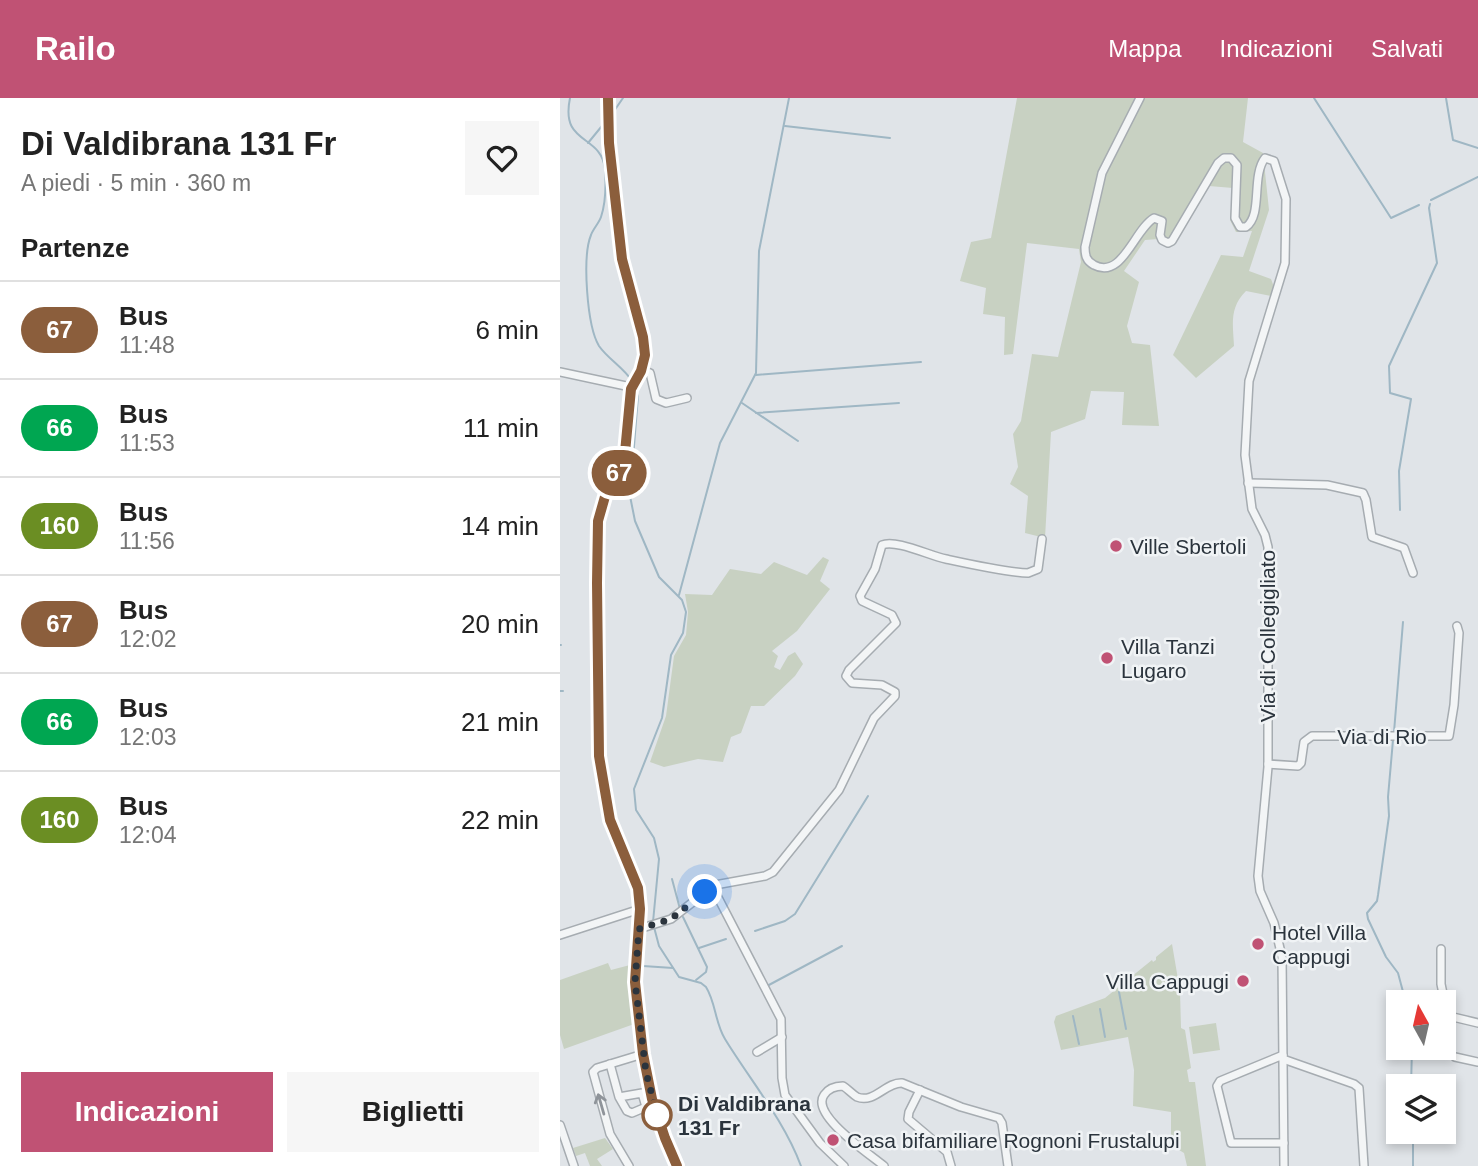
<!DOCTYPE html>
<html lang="it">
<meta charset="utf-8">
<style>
:root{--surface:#fff;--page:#f6f6f6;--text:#222;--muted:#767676;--line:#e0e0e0;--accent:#c05274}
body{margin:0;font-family:Arial,sans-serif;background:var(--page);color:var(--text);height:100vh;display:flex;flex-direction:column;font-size:26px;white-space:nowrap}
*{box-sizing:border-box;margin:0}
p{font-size:23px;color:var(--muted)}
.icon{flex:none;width:38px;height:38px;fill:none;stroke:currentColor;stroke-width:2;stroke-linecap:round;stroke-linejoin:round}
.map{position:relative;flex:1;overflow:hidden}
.sheet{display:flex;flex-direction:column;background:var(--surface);width:560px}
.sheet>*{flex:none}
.badge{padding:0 14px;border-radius:23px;font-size:24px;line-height:46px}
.needle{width:46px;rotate:352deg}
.controls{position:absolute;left:826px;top:892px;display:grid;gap:14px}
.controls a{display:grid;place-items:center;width:70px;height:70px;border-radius:0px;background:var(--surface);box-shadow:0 4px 10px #0003;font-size:35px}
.you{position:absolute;width:35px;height:35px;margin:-18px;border:5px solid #fff;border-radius:50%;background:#1a73e8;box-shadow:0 0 0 10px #1a73e833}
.map>.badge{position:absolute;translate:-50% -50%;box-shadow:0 0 0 4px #fff}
h2{padding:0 21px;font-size:26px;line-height:63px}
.round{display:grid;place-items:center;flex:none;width:74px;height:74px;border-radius:0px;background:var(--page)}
.summary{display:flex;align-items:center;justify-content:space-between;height:119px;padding:0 21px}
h1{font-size:33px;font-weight:700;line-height:52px}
.cta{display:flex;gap:14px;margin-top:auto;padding:14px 21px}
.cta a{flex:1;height:80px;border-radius:0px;background:var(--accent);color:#fff;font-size:28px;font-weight:700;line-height:80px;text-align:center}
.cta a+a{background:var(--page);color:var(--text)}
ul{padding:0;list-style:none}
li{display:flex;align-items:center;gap:21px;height:98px;padding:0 21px;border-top:2px solid var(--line)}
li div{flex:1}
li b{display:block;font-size:26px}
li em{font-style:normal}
li .badge{min-width:77px;font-weight:700;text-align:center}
header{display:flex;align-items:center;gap:42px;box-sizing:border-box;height:98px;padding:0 35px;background:var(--accent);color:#fff}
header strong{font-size:33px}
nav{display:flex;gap:38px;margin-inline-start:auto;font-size:24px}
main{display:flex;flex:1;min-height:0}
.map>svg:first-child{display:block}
.green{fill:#c8d1c2}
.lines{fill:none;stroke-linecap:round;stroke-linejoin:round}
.stream{stroke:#9fb7c4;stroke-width:2}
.minor-casing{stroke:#a6acb1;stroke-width:10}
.minor{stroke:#f3f5f6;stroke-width:7}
.oneway{stroke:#8f949a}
.line-casing{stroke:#fff;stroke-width:16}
.line{stroke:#8b5e3c;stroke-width:10}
.walk{stroke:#2b343d;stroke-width:7;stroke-dasharray:0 12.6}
.poi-dot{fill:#c05274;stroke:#f0f3f5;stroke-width:2.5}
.stop-dot{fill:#fff;stroke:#8b5e3c;stroke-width:3.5}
.labels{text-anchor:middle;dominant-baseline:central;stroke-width:5;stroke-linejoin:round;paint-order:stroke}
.poi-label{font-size:21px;fill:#2b343d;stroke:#f0f3f5;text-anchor:start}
.street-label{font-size:21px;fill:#2b343d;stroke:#f0f3f5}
.stop-label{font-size:21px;font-weight:bold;fill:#2b343d;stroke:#f0f3f5;text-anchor:start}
</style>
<header>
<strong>Railo</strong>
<nav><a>Mappa</a><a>Indicazioni</a><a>Salvati</a></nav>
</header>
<main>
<section class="sheet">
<div class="summary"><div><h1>Di Valdibrana 131 Fr</h1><p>A piedi · 5 min · 360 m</p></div><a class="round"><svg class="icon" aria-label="heart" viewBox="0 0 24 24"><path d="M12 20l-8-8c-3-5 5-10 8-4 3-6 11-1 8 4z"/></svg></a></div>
<h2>Partenze</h2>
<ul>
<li><span class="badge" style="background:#8b5e3c;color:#fff">67</span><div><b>Bus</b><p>11:48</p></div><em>6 min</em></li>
<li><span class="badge" style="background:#00a651;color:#fff">66</span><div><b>Bus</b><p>11:53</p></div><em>11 min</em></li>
<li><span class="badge" style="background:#6b8e23;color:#fff">160</span><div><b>Bus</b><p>11:56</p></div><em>14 min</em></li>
<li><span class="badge" style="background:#8b5e3c;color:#fff">67</span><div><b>Bus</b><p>12:02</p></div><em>20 min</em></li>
<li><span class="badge" style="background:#00a651;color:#fff">66</span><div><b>Bus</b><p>12:03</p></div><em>21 min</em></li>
<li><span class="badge" style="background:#6b8e23;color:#fff">160</span><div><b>Bus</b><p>12:04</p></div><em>22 min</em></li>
</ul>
<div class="cta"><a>Indicazioni</a><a>Biglietti</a></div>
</section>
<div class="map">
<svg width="918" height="1068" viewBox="0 0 918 1068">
<rect width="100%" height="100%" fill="#e0e4e8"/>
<g class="green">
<path d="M457,0H688L683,44L703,55L709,112L689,173L711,181L714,189L711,198L686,193C669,210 673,226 674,248L636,280L613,257L661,157L683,159L692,133L676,134L670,122L673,90L649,88L612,140L585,142L564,173L579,184L567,228L572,245L590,247L599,328L562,327L564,294L531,293L525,321L491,334L485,440L465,435L468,398L450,386L458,369L453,336L461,323L472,256L498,259L521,164L519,151L467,145L453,256L444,257L445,219L423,216L426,190L400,183L411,144L431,140Z"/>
<polygon points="263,459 269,462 260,483 270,491 237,533 212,553 218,558 214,569 220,572 228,558 235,554 243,566 235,578 204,608 191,608 181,635 171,639 163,664 138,661 104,669 90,664 106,618 114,558 126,537 128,514 125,496 152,497 170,471 201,476 214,464 247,477"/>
<polygon points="612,846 620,893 621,930 625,932 631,970 627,972 629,984 635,984 646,1068 627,1068 624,1055 611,1047 611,1014 573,1008 574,972 568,939 501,952 494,924 496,918 545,900 592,862 593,864 596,862 596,859"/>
<polygon points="48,865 51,872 70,867 77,925 4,951 0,937 0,882"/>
<polygon points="656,925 660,952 633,956 629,929"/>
<polygon points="45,1040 53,1051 37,1061 42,1068 30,1068 25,1055 16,1058 13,1050"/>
</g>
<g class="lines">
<g class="stream">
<path d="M10,0C0,48 41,35 45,71C46,86 46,104 41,119C39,125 33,131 31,137C22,159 27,228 39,248C48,261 64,270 72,283"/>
<polyline points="754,0 831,120 859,107"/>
<polyline points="886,0 893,42 918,50"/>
<polyline points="52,16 63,0"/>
<polyline points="225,28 330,40"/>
<polyline points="28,45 46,23"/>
<polyline points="871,102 918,79"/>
<polyline points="196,277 361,264"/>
<polyline points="74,288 78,298 70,398 75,423 99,479 122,502 126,514 123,535 111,557 102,620 74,691 76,712 94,740 99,761 93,824"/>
<polyline points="182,305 238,343"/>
<polyline points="196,315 339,305"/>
<polyline points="840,412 839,373 851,301 830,295 829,268 877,165 869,110 870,106"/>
<polyline points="119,497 160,345 196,275 199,153 229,0"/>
<polyline points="0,547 1,547"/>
<polyline points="0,593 3,593"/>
<polyline points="834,634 843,524"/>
<polyline points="833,642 828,699 829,718 818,797 817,803 807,815 808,821 826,859 838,875 846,905"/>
<polyline points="112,781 120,811"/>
<polyline points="123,819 147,869 146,874 136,882"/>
<path d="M94,829L99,848L119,879L141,885L146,889C156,905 155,925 165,941C190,982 224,1022 241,1068"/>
<polyline points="195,833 225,823 235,816 308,698"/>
<polyline points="139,850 166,841"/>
<polyline points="83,868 113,870"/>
<polyline points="207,888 282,848"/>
<polyline points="559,894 566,931"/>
<polyline points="540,911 545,939"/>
<polyline points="513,918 519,946"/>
<polyline points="851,989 852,950"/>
<polyline points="853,1068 853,1034"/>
</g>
<defs>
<g id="minor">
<polyline points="48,0 49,45 62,161 83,239 85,257 81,273 71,291 64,365 46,395 38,423 37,485 39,658 50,722 78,790 80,811 75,884 83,956 92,1001 105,1040 117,1068"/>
<path d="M580,0L542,75L525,149C525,157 526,163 534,167C562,182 574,132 594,120L602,123L600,137L602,142L608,145L612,143L658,65L664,60H671L677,67L675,120L680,129H686C703,117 691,78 705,60L714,63L726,101L725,165L689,283L685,357L692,411L705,437L708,449V669L698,778L700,793L714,825L722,859L724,1068"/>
<polyline points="81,273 90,275 96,301 106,305 127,300"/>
<polyline points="0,274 66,288 71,291"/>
<polyline points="688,385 767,387 803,395 806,402 812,439 844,450 853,475"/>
<polyline points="708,666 738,668 741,665 744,644 752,638 889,638 894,607 899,535 897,528"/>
<polyline points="152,788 221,921 222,980 225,997 260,1045 284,1068"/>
<path d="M79,831L111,821L155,787L205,778L213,774L279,692L314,620L335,598V594L322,587L292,585L286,578L289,572L336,525L332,517L302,503L300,498L315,471L322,447C336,441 370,458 386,461C409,466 445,474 468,475L478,471L482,441"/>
<polyline points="0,837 80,811"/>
<polyline points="881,851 881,886 887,915 893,919 918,925"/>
<polyline points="197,954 222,939"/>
<polyline points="723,957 660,983 657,988 671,1045 724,1045"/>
<polyline points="895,959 918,964"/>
<polyline points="723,961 794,986 799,990 804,1068"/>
<polyline points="50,966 59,999 67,1013 72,1015 86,1009 82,995 59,999"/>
<polyline points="360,992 349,1014 348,1021 387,1054 391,1068"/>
<polyline points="0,1027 14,1068"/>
<polyline points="69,1068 50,1036 33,974 37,970 83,956"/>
<path d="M324,1068C310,1056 250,1017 264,997C268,991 275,988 283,988C288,991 292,996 297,999C314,1006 326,984 342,985L401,1009L439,1020L442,1025L448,1068"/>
</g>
</defs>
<use href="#minor" class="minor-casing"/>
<use href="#minor" class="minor"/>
</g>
<defs><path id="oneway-shaft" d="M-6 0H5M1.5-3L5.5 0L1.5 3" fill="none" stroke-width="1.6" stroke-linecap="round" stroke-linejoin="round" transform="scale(1.75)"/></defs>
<use class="oneway" href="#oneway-shaft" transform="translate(41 1006) rotate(-106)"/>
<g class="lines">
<defs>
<polyline id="line" points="48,0 49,45 62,161 83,239 85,257 81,273 71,291 64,365 46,395 38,423 37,485 39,658 50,722 78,790 80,811 75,884 83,956 92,1001 105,1040 117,1068"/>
</defs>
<use href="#line" class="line-casing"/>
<use href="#line" class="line"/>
<polyline class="walk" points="97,1017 86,974 75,884 79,831 111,821 145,794"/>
</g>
<g class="poi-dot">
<circle cx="556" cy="448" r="7"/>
<circle cx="547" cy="560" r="7"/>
<circle cx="698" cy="846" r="7"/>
<circle cx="683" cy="883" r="7"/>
<circle cx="273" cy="1042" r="7"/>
</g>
<circle class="stop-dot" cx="97" cy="1017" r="14"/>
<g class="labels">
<g class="poi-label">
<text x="570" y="448">Ville Sbertoli</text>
<text x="561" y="548">Villa Tanzi<tspan x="561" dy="24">Lugaro</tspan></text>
<text x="712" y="834">Hotel Villa<tspan x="712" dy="24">Cappugi</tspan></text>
<text x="669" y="883" text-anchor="end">Villa Cappugi</text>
<text x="287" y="1042">Casa bifamiliare Rognoni Frustalupi</text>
</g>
<g class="street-label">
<text transform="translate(707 538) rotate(-90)">Via di Collegigliato</text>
<text x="822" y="638">Via di Rio</text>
</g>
<g class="stop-label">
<text x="118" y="1005">Di Valdibrana<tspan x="118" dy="24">131 Fr</tspan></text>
</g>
</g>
</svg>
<div class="controls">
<a><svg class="needle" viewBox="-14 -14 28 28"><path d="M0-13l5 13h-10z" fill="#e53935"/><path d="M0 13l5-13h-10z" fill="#767676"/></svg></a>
<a><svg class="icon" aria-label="layers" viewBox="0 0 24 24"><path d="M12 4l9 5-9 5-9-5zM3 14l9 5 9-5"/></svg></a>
</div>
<div class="you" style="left:145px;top:794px"></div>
<b class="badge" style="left:59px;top:375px;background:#8b5e3c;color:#fff">67</b>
</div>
</main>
